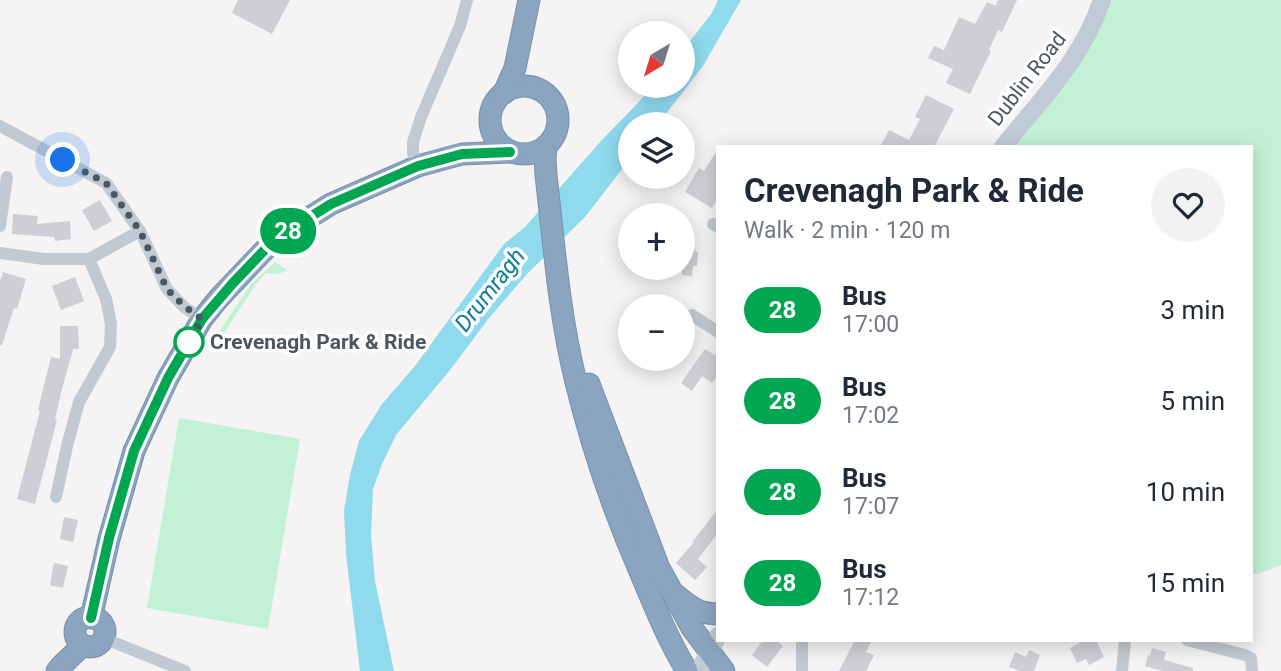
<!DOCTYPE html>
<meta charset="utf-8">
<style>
:root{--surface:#fff;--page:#f2f2f3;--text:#1f2937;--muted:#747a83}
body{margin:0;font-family:Roboto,sans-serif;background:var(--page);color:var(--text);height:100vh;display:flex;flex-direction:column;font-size:26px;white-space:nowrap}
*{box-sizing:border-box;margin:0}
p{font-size:23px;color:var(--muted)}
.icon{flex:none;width:38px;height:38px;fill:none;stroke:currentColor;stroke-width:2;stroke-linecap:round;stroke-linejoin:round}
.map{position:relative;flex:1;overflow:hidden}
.details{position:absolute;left:716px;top:145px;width:537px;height:497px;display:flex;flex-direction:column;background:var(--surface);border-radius:0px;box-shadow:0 4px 18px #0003}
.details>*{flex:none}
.badge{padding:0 14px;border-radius:23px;font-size:24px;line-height:46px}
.needle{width:46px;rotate:218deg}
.tools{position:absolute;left:618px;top:21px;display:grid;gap:14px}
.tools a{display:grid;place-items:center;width:77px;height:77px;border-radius:50%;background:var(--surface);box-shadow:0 4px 18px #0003;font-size:35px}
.you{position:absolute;width:35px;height:35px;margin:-18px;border:5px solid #fff;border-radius:50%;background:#1a73e8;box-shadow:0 0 0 10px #1a73e833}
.map>.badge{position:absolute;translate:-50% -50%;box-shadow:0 0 0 4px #fff}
.round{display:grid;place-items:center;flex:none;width:74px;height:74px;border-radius:37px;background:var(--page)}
.overview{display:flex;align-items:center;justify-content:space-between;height:119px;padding:0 28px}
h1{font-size:33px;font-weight:700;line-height:52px}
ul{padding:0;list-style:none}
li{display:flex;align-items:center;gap:21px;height:91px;padding:0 28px}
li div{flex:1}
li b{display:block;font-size:26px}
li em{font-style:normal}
li .badge{min-width:77px;font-weight:700;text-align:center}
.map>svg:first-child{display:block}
.green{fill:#c3f1d5}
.water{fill:#90daee}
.building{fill:#cdcfd5}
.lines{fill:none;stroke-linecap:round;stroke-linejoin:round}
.highway-casing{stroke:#7690ad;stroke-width:23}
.street{stroke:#c1cad2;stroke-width:12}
.secondary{stroke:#c1cbd6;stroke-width:18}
.highway{stroke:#8ba5c1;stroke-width:21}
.line-casing{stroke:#fff;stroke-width:16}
.line{stroke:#00a651;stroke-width:10}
.walk{stroke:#4a5661;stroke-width:7;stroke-dasharray:0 12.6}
.stop-dot{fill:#fff;stroke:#00a651;stroke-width:3.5}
.labels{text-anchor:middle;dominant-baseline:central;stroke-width:7;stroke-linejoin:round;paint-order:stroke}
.street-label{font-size:21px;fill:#4a5661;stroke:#fff}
.stop-label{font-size:21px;font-weight:bold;fill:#4a5661;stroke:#fff;text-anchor:start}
.water-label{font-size:23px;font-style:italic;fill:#0c7c9b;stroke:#fff}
</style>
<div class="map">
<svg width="1281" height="671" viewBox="0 0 1281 671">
<rect width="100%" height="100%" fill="#f5f3f3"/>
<g class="green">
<polygon points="1102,0 1281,0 1281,565 1258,574 1251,573 1251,147 1003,147"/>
<polygon points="275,262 287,270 279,274 266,273 256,284 215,347 211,344 251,284"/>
<polygon points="179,418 300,439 268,629 147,608"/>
</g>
<polygon class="water" points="718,0 741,0 703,66 658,124 630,124 630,159 585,217 527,274 489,318 450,370 396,435 382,464 373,489 371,535 375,581 394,671 360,671 346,554 344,510 350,475 359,441 382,404 415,366 504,244 525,227 601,141 636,105 653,86 682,86 683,50 712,13"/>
<g class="building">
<polygon points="238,0 290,0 272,34 232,13"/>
<polygon points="998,0 1017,0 1002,32 998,30 989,50 991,51 970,94 946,83 953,69 928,58 934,46 944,50 959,17 975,24 987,2 996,6"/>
<polygon points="926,95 954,109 934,147 880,147 889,130 909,140 920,119 915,117"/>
<polygon points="718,149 718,198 712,208 685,192 699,168 704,171"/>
<polygon points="100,200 112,221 94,231 82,210"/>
<polygon points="13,214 38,216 37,224 70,221 71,239 55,241 54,237 12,234"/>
<polygon points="682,248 695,249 695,251 698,252 697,266 693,266 692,276 682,275"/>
<polygon points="3,272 26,279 17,309 14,308 2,345 0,345 0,281"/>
<polygon points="75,277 84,301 61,310 52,286"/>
<polygon points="60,326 78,326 79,349 73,349 61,393 55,420 57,420 35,504 17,499 40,411 38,410 51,357 60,359"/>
<polygon points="705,349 718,357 718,376 712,383 702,376 692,391 681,383"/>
<polygon points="718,509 718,533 698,559 707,567 695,580 676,563 694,542 693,541"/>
<polygon points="64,517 78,520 73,542 60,539"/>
<polygon points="54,563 68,566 63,588 50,585"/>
<polygon points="763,640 776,640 783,646 767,667 752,655"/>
<polygon points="855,640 872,640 866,652 874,655 866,671 839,671"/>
<polygon points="1085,640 1096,640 1104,657 1089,665 1086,659 1077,663 1070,648"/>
<polygon points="1152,648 1166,652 1164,660 1193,668 1193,671 1162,671 1145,666 1148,655 1150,656"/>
<polygon points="1029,650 1040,655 1034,671 1020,671 1009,667 1015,652 1026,657"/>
</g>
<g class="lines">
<defs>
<g id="highway">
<circle cx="524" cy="120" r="34"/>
<polyline points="504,93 515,68 529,0"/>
<path d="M546,146L545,159L546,175C554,244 559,314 576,382C592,448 614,512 641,574C655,607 668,640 687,671"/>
<polyline points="589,384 659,568 692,628 724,671"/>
<path d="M676,595C690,607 699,614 718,614"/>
<circle cx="90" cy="632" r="15"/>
<polyline points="91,618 109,539 134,451 168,378 202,319 219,298 275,239 331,204 418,166 462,154 511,152"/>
<polyline points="57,671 62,665 83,645"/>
</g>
</defs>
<use href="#highway" class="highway-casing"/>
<g class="street">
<polyline points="0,126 106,183 140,231 167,289 184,307 202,319"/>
<polyline points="418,166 413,153 413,142 421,117 460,26 467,0"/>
<polyline points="713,224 718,227"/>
<polyline points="0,226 7,177"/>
<polyline points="0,253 44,259 89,259 140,231"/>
<polyline points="692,315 718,332"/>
<polyline points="56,497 67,446 79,402 110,347 111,324 106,299 89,259"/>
<polyline points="103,638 185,671"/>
<polyline points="802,640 802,671"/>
<polyline points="1187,640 1245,655 1251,658 1252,671"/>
<polyline points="1122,671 1125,640"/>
</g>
<g class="secondary">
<path d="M1003,147C1041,99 1082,60 1102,0"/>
<polyline points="700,671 703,663 718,636"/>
</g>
<use href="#highway" class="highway"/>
</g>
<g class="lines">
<defs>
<polyline id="line" points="91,618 109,538 134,451 168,378 202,319 233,283 275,239 331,204 418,166 462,154 510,152"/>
</defs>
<use href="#line" class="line-casing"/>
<use href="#line" class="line"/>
<polyline class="walk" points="63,160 106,183 140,231 167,289 184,306 202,319 189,342"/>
</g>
<circle class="stop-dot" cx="189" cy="342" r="14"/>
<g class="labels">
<g class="street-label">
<text transform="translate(1027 79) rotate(-52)">Dublin Road</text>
</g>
<g class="stop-label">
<text x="210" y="342">Crevenagh Park &amp; Ride</text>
</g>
<g class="water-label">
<text transform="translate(490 290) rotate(-52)">Drumragh</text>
</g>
</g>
</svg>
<div class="tools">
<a><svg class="needle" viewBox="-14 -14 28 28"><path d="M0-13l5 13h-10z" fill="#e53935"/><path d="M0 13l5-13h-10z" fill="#747a83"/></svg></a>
<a><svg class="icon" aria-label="layers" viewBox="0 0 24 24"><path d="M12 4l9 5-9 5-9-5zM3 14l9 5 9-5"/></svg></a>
<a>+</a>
<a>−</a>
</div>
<div class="you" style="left:63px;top:160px"></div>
<b class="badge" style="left:288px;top:231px;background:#00a651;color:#fff">28</b>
<section class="details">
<div class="overview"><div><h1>Crevenagh Park &amp; Ride</h1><p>Walk · 2 min · 120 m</p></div><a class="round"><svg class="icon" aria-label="heart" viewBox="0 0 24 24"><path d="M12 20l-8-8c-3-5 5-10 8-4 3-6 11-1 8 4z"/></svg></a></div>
<ul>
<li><span class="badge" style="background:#00a651;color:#fff">28</span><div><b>Bus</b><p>17:00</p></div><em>3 min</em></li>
<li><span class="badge" style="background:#00a651;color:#fff">28</span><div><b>Bus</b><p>17:02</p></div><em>5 min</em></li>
<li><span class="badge" style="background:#00a651;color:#fff">28</span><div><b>Bus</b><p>17:07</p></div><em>10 min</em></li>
<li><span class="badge" style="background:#00a651;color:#fff">28</span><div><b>Bus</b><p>17:12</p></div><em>15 min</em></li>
</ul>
</section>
</div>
